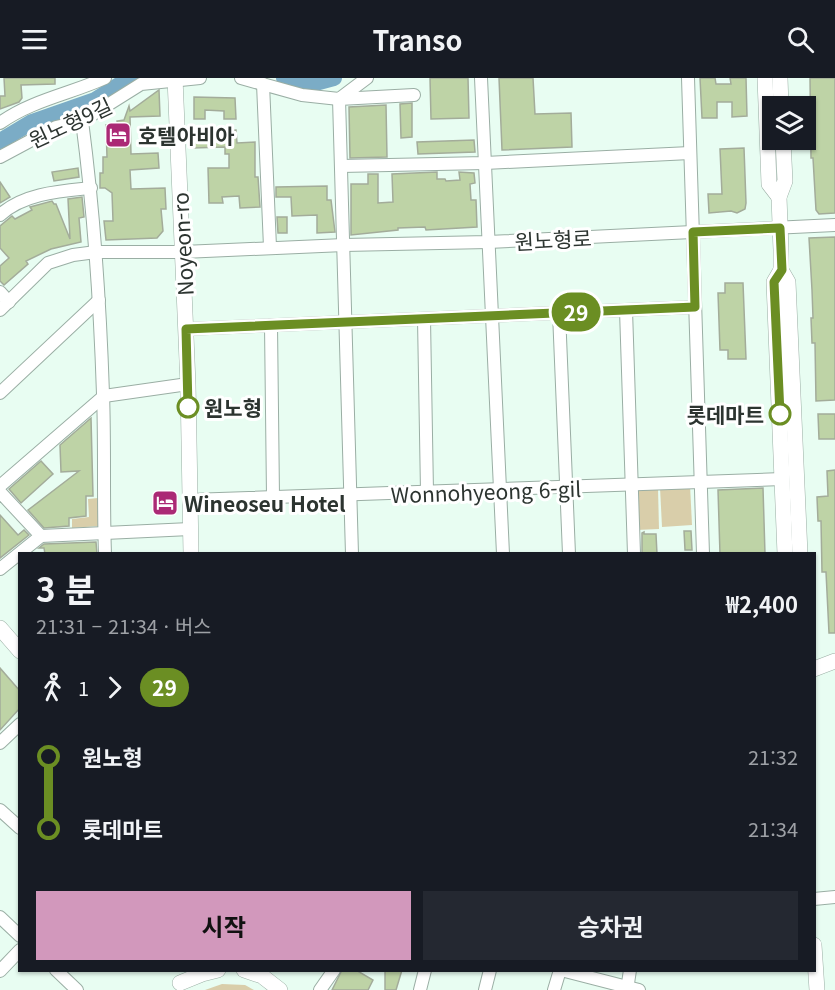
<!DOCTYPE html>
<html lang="ko">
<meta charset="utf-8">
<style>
:root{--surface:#171b24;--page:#242831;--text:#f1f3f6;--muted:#9ea1a6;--accent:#d298bc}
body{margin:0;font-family:Georgia,"Noto Sans KR",serif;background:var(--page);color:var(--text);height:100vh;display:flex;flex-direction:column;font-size:22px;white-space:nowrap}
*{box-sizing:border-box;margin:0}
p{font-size:20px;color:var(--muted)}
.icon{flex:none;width:33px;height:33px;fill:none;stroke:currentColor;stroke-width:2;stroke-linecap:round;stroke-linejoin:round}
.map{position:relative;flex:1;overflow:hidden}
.side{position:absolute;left:18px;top:474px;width:798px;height:420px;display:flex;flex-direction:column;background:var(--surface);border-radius:0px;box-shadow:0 2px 4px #0004}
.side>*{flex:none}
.badge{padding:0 12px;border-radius:20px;font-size:21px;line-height:39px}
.fabs{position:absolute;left:762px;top:18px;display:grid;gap:12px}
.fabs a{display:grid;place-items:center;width:54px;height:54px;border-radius:0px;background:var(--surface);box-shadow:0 2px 4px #0004;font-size:30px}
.map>.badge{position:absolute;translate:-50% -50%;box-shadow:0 0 0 3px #fff}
.legs{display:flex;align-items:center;gap:9px;height:66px;padding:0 18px;font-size:20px}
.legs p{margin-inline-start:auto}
.head{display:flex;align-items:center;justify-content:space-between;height:102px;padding:0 18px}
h1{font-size:33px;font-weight:700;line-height:45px}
.primary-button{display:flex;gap:12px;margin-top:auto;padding:12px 18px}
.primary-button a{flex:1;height:69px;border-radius:0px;background:var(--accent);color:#111;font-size:24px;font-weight:700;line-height:69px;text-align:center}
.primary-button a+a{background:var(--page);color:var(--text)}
ul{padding:0 18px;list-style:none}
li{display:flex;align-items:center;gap:21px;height:72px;font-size:22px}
li i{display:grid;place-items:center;width:9px;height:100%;margin:0 8px;background:currentColor}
li i::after{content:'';width:15px;height:15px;margin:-8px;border:4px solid;border-radius:50%;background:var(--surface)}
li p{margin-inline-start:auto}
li:first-child i{background:linear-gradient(#0000 50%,currentColor 0)}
li:last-child i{background:linear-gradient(currentColor 50%,#0000 0)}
header{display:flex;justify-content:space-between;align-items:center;height:78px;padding:0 18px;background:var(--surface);font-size:27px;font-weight:700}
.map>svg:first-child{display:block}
.green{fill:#d9ceaa}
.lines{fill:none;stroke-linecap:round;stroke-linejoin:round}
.river{stroke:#7bacc6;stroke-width:16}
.building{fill:#bed3a6;stroke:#a3ac9a;stroke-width:1.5}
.minor-casing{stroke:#9aaea4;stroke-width:14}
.major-casing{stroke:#9aaea4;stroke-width:16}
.minor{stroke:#fff;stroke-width:12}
.major{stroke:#fff;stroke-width:15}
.line-1-casing{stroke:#fff;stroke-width:14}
.line-1{stroke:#6b8e23;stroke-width:9}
.stop-1-dot{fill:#fff;stroke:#6b8e23;stroke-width:3}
.labels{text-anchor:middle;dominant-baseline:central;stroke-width:6;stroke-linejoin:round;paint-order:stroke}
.street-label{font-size:21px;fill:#2c3430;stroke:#fff}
.poi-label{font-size:21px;font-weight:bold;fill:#2c3430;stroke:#fff;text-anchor:start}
.stop-label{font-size:21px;font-weight:bold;fill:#2c3430;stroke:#fff;text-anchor:start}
</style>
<header><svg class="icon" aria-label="menu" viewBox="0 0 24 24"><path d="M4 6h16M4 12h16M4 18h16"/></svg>Transo<svg class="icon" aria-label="search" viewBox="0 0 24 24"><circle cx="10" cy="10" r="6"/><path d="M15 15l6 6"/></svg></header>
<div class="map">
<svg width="835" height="912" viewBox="0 0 835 912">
<rect width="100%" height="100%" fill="#e8fdf2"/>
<g class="green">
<polygon points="690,407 692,447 662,449 660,409"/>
<polygon points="658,410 659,451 636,452 635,411"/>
<polygon points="98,420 99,448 72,450 72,441 89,439 88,421"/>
<polygon points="222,906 245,907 254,912 205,912"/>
</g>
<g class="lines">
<g class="river">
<polyline points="284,0 308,7 334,0"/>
<polyline points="0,63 32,44 95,22 130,0"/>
</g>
</g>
<g class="building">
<polygon points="4,0 55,0 55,6 21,7 22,20 19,24 0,31 0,18 5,18"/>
<polygon points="430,0 468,0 469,40 431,41"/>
<polygon points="499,0 533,0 535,36 571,35 572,69 502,72"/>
<polygon points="700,0 715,0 716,6 731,6 730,0 746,0 747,38 732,39 732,24 717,24 717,40 702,40"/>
<polygon points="810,0 835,0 835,135 819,136 816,132 813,80 811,80"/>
<polygon points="159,12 160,38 130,39 131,76 158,75 159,90 130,92 131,111 165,110 166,131 161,131 163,153 157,160 106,162 104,143 113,143 112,115 105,110 100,110 100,95 103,95 103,79 107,79 106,47 118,46 117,43 124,42 129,28 130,33"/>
<polygon points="194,19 235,20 236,41 224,41 224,33 205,32 205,41 194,41"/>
<polygon points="412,25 412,59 401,60 400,26"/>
<polygon points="386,27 387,79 350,80 349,29"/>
<polygon points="236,52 237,65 255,64 255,99 258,99 260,129 240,130 239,118 222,119 223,125 209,125 208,90 229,90 229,76 225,76 225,69 193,70 192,54"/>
<polygon points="474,62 475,74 418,76 417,64"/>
<polygon points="744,70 746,125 745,131 737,135 731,133 709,135 708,116 722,116 720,71"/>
<polygon points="78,90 79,99 54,103 52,94"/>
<polygon points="437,94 437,101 445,101 446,103 460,102 459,94 474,95 475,105 470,106 471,122 476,122 477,149 426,152 425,149 398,150 398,152 351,157 351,106 368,106 368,96 378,96 378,125 393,124 392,96"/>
<polygon points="0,104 10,119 0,125"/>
<polygon points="327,108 327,122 331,122 335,154 317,155 317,137 292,138 291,119 276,119 276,109"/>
<polygon points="82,119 84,139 79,140 81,164 51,171 26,183 28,186 4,207 0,203 0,188 9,180 0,170 0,148 12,138 15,141 32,132 30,129 52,123 54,126 56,126 70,161 68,121"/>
<polygon points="277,139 287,139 287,155 278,155"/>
<polygon points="835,159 835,322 816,323 815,265 812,265 811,240 813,240 812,212 809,160"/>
<polygon points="725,205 743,205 746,281 728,281 728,272 720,272 718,215 725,215"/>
<polygon points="818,336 835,336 835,361 819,361"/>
<polygon points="91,340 93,418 86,418 86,438 69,440 69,448 44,450 28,432 79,393 61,394 60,367"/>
<polygon points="41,383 53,396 21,425 9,411"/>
<polygon points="835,392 835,555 829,555 826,494 822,494 821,443 818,443 817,419 828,418 827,393"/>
<polygon points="763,410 765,476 720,476 718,412"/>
<polygon points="0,437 18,457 24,452 29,457 0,480"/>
<polygon points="684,453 691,453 692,472 685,472"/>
<polygon points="644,454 644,456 656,456 657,476 642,476 642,455"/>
<polygon points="96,464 97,476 45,476 44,470 39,470 44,466"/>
<polygon points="0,590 20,613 20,630 0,652"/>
<polygon points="342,892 356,892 373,902 368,912 332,912"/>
<polygon points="385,892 402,892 396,912 385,912"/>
</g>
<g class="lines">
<defs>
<g id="minor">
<polyline points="241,0 302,17 339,21 367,0"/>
<polyline points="481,0 503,476"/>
<polyline points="688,0 703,476"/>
<polyline points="263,6 270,169"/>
<path d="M82,43C94,134 100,225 103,316C105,369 103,422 105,476"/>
<path d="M0,45C32,22 70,16 105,0"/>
<polyline points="0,79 56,49 82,43 141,6 200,0"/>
<polyline points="341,88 485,85 690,75"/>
<path d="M0,137C24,115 61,113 91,110"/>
<polyline points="0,214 9,224"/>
<polyline points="0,232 48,185 73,177 96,174 183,174 344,167 488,164 835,147"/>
<polyline points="626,232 634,476"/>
<polyline points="559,235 569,476"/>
<polyline points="424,241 427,414"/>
<polyline points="271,247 273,419"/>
<polyline points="186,251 695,229"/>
<polyline points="0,315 99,222"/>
<polyline points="0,408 104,318 188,306"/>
<polyline points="0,414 41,458"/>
<polyline points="190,422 782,401"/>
<polyline points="352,476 339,21 414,17"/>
<polyline points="0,491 41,458 190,451"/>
<polyline points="0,665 20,646"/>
<polyline points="0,732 20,750"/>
<polyline points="814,821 835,819"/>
<polyline points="0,839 20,858"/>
<polyline points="56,892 77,912"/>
<polyline points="561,892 639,912"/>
<polyline points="0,893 20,872"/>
<polyline points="320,912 334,892"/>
<polyline points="420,912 425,892"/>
<polyline points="485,912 490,892"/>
<polyline points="554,912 560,892"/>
<polyline points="627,912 630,892"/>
</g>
<g id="major">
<polyline points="175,0 188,306 191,476"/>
<polyline points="765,0 769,106 779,119"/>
<polyline points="780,0 781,28"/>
<polyline points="783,62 785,103 779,119 781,172 781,192 788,204 800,476"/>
<polyline points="781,192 774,204 785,476"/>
<polyline points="0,550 20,573"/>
<polyline points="814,591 835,583"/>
<polyline points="814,867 817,912"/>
<polyline points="244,892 262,898 280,912"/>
<polyline points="180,905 202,896 218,892"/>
</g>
</defs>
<use href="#minor" class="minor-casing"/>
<use href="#major" class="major-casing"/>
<use href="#minor" class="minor"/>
<use href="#major" class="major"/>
</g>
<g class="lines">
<defs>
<polyline id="line-1" points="188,329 186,251 695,229 693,154 780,150 782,192 774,204 780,336"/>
</defs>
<use href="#line-1" class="line-1-casing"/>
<use href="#line-1" class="line-1"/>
</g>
<defs>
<symbol id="hotel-square" viewBox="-11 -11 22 22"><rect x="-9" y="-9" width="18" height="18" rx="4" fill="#ab2975" stroke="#fff"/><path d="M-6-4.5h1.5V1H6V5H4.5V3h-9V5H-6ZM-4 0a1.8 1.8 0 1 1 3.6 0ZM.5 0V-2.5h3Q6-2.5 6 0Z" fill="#fff"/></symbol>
</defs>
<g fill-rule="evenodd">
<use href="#hotel-square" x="103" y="42" width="30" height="30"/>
<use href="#hotel-square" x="150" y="410" width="30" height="30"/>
</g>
<g class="stop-1-dot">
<circle cx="188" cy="329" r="10"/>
<circle cx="780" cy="336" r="10"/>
</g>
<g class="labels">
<g class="street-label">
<text transform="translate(70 44) rotate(-25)">원노형9길</text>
<text transform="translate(553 161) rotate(-3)">원노형로</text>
<text transform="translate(182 166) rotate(-93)">Noyeon-ro</text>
<text transform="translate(486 413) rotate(-2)">Wonnohyeong 6-gil</text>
</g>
<g class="poi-label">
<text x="138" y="57">호텔아비아</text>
<text x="184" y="425">Wineoseu Hotel</text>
</g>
<g class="stop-label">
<text x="204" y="329">원노형</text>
<text x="764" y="336" text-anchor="end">롯데마트</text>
</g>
</g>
</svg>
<div class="fabs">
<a><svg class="icon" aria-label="layers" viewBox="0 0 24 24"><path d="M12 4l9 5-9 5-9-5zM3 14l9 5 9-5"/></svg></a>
</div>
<b class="badge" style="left:576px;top:234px;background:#6b8e23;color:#fff">29</b>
<section class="side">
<div class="head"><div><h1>3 분</h1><p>21:31 – 21:34 · 버스</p></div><b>₩2,400</b></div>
<div class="legs"><svg class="icon" aria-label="walk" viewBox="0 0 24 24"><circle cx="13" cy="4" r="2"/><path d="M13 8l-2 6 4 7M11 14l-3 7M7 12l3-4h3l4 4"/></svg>1<svg class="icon" aria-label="forward" viewBox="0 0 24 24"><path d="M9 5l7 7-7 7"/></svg><b class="badge" style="background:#6b8e23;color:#fff">29</b></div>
<ul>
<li><i style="color:#6b8e23"></i><b>원노형</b><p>21:32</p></li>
<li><i style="color:#6b8e23"></i><b>롯데마트</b><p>21:34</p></li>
</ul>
<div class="primary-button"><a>시작</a><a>승차권</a></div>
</section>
</div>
